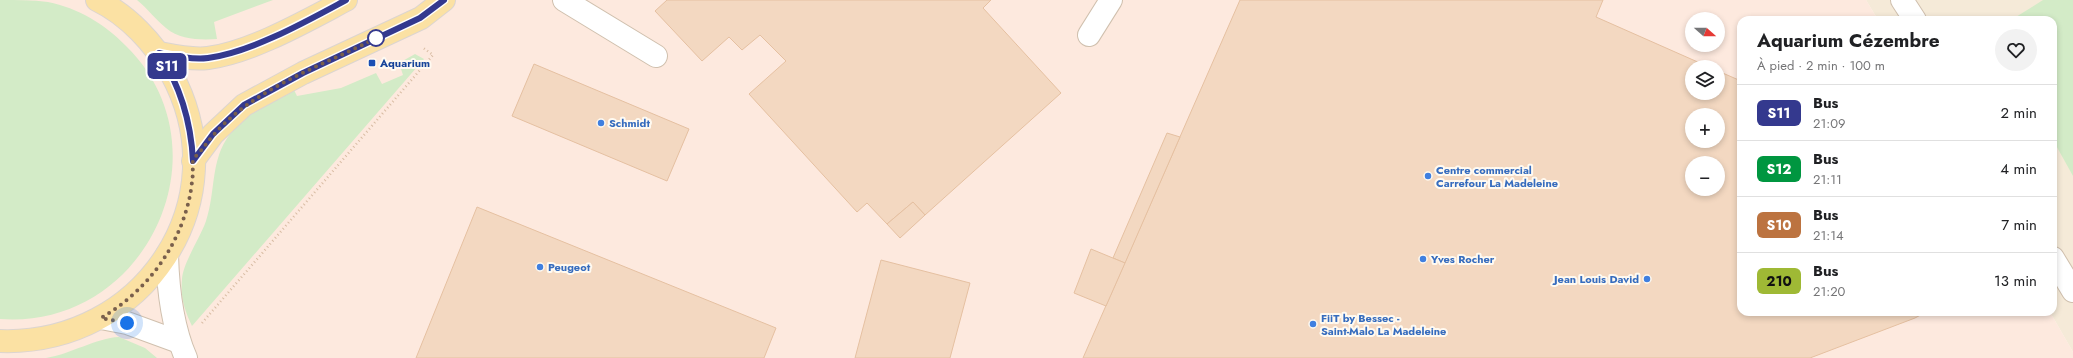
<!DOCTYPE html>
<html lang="fr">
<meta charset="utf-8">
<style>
:root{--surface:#fff;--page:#f2f2f2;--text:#202124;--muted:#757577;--line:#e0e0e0}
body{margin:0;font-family:Jost,sans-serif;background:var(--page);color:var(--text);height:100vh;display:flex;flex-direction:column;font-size:15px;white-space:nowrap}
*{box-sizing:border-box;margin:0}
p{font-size:13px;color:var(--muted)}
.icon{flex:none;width:22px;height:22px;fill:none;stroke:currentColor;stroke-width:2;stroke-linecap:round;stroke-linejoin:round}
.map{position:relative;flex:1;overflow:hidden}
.drawer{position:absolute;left:1737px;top:16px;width:320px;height:300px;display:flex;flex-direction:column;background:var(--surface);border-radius:12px;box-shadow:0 2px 6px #0003}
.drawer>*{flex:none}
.badge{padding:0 8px;border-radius:6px;font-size:14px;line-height:26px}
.needle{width:26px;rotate:111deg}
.buttons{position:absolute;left:1685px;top:12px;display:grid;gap:8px}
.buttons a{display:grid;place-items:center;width:40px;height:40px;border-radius:50%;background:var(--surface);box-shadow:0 2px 6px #0003;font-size:20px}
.you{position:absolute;width:20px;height:20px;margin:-10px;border:3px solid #fff;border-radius:50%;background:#1a73e8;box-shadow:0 0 0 6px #1a73e833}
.map>.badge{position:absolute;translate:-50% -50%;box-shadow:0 0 0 2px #fff}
.round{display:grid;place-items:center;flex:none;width:42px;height:42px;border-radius:21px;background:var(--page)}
.headline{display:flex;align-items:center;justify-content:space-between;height:68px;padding:0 20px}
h1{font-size:19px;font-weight:700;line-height:30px}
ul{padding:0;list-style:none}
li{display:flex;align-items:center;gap:12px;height:56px;padding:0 20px;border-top:1px solid var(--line)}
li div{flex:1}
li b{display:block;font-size:15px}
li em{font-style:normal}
li .badge{min-width:44px;font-weight:700;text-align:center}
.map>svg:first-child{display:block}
.residential{fill:#f5ead8}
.commercial{fill:#fde9de;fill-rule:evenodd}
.green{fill:#d3ebc7}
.building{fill:#f3d8c1;stroke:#e5c0a1;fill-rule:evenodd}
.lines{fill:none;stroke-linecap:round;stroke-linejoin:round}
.minor-casing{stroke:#d0c0ae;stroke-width:24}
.major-casing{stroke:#dcd5d0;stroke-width:24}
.path{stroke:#d8bca3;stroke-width:2.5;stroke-dasharray:1 3;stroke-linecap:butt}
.minor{stroke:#fff;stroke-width:22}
.major{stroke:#fbe1a3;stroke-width:22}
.line-casing{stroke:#fff;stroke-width:9}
.line{stroke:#34398e;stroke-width:6}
.walk{stroke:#795f4c;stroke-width:4;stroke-dasharray:0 7.2}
.stop-dot{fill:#fff;stroke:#34398e;stroke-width:2}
.transit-dot{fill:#1a4fb4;stroke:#fffaf1;stroke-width:1.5}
.shop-dot{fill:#3f7fe0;stroke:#fffaf1;stroke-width:1.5}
.labels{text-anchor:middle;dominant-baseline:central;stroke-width:4;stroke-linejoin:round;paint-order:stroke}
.transit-label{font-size:11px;font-weight:bold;fill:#164399;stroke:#fffaf1;text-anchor:start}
.shop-label{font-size:11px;font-weight:bold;fill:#366cbe;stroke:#fffaf1;text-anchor:start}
</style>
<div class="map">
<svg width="2073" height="358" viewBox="0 0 2073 358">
<rect width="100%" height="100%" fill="#fdf7ea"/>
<polygon class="residential" points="1866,0 2073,0 2073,352 2050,312 2053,312 2053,20 1878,20"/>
<path class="commercial" d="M0,0H1866L1878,20H1741V312H2050L2073,352V358H0ZM1692,19H1718V45H1692ZM1692,67H1718V93H1692ZM1692,115H1718V141H1692ZM1692,163H1718V189H1692Z"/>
<g class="green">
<path d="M0,0C16,0 33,0 48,2C78,8 105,24 126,46C231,149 146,330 0,319Z"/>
<path d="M137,0H273L214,22L217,39C201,40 180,40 166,28C156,20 148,9 137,0Z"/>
<polygon points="2043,0 2073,0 2073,176 2053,140 2053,20 2011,20"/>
<path d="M415,54L424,59L192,326C185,311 180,297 182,279C183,263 200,238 206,221C216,191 210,160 230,134C247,111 269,102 293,88L297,96L341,88L376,73L382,84L403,75L399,63Z"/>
<path d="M119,337L145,348L157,358H46C71,354 96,338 119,337Z"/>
</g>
<g class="building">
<polygon points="667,0 991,0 983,8 1061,93 925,215 913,202 887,224 867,203 857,212 749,94 786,61 760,35 742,50 729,37 702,61 655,11"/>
<path d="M1240,0H1603L1596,17L1709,67H1692V93H1718V71L1741,81V312H1926L1915,318L1810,358H1083ZM1692,115H1718V141H1692ZM1692,163H1718V189H1692Z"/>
<polygon points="534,64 689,129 667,181 512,116"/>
<polygon points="1167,133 1180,137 1125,263 1113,258"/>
<polygon points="913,202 925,215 900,238 887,224"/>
<polygon points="477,207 776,328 764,358 416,358"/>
<polygon points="1091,249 1125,263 1106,306 1074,293"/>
<polygon points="881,260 970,283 950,358 855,358"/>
</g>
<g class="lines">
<defs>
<g id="minor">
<polyline points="564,0 656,56"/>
<polyline points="1902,0 1915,20"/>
<polyline points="1089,35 1111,0"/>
<path d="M167,255C168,289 172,326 186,358"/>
<polyline points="2053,258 2073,291"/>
<polyline points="101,318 127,323 179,342"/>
</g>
<g id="major">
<path d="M159,53C174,56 192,60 208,58C252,52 306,21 346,0"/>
<polyline points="193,161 213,134 244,105 303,73 421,18 444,0"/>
<path d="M0,341C143,346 241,201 171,73C154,43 128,15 97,0"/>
</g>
</defs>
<use href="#minor" class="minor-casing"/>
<use href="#major" class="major-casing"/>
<polyline class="path" points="202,323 433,55 422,47"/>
<use href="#minor" class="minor"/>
<use href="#major" class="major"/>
</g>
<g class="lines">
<defs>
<path id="line" d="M346,0C307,21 252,52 208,58C192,60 174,56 159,53C181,87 191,121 193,161L213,134L244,105L303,73L420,18L444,0"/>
</defs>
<use href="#line" class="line-casing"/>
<use href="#line" class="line"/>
<path class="walk" d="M127,323L101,318C145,292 177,251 189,200C191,192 192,182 193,173C193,170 192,165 193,161C195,156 201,151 204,147C245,90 317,69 376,38"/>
</g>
<circle class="stop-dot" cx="376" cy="38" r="8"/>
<rect class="transit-dot" x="368" y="59" width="8" height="8" rx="2"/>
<g class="shop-dot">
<circle cx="601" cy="123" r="4"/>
<circle cx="1428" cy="176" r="4"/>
<circle cx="1423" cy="259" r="4"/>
<circle cx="540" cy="267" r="4"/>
<circle cx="1647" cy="279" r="4"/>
<circle cx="1313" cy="324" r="4"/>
</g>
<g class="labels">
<g class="transit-label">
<text x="380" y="63">Aquarium</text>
</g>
<g class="shop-label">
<text x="609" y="123">Schmidt</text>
<text x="1436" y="170">Centre commercial<tspan x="1436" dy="13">Carrefour La Madeleine</tspan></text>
<text x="1431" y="259">Yves Rocher</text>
<text x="548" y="267">Peugeot</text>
<text x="1639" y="279" text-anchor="end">Jean Louis David</text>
<text x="1321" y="318">FiiT by Bessec -<tspan x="1321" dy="13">Saint-Malo La Madeleine</tspan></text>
</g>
</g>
</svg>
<div class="buttons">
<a><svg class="needle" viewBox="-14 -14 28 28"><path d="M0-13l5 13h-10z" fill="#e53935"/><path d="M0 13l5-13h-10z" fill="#757577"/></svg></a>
<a><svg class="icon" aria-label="layers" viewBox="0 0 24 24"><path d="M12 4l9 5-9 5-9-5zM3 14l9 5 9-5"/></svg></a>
<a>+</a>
<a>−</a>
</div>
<div class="you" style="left:127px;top:323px"></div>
<b class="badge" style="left:167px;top:66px;background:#34398e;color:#fff">S11</b>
<section class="drawer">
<div class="headline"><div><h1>Aquarium Cézembre</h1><p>À pied · 2 min · 100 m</p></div><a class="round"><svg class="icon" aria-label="heart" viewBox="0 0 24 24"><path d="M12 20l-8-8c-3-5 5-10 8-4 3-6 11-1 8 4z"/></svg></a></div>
<ul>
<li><span class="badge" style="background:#34398e;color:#fff">S11</span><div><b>Bus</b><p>21:09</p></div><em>2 min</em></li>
<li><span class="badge" style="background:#009640;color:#fff">S12</span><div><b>Bus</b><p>21:11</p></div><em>4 min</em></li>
<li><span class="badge" style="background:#bc7340;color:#fff">S10</span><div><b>Bus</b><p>21:14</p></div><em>7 min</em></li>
<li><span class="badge" style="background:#9fb935;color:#111">210</span><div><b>Bus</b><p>21:20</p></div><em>13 min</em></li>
</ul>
</section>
</div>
